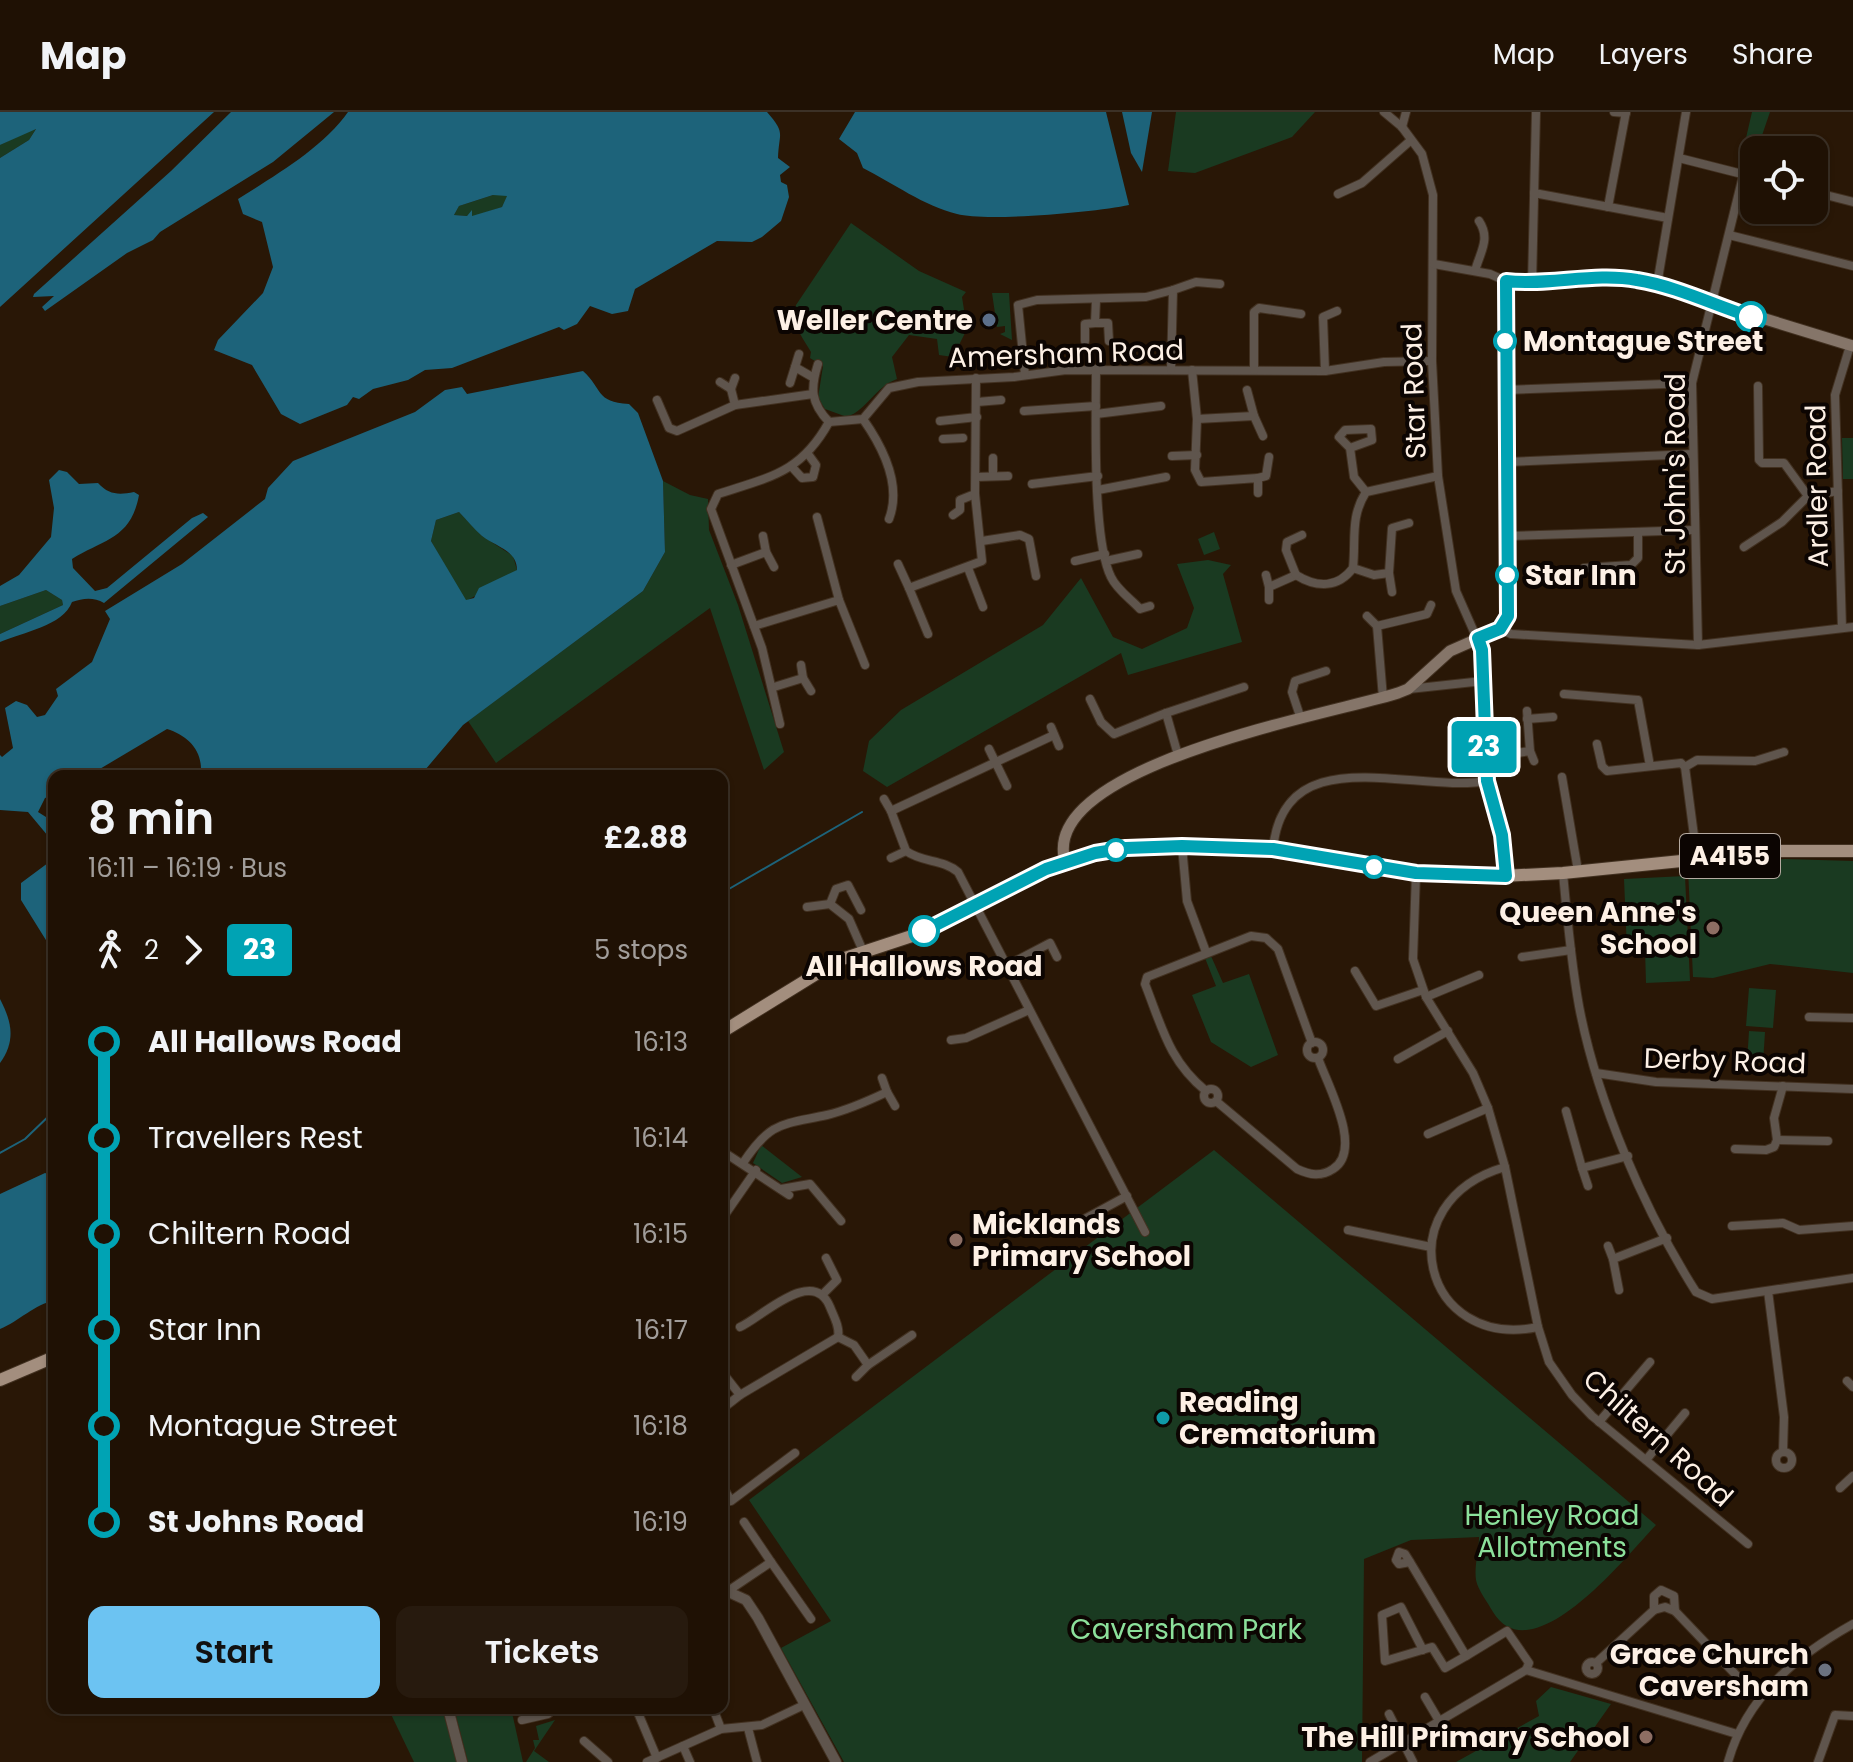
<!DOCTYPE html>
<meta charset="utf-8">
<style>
:root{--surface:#1f1104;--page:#271a0e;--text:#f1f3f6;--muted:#a19d9a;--line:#3c3126;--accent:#6cc3f2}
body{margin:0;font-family:Poppins,sans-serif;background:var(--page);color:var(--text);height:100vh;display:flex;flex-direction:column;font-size:30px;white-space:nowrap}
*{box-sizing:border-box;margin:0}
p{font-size:26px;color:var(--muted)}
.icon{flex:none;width:44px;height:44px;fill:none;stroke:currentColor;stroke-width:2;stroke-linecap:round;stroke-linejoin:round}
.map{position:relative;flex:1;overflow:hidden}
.details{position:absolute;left:48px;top:658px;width:680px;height:944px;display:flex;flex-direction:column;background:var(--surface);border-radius:16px;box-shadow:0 2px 6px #0004,0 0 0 2px var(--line)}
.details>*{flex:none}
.badge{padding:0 16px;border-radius:6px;font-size:28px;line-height:52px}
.fabs{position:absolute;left:1740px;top:24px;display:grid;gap:16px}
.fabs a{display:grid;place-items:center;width:88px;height:88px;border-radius:16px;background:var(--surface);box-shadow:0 2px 6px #0004,0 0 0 2px var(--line);font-size:40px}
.map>.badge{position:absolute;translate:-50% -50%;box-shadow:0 0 0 4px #fff}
.legs{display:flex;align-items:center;gap:12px;height:88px;padding:0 40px;font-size:26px}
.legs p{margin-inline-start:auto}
.headline{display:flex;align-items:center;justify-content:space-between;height:136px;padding:0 40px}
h1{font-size:44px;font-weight:600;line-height:60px}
.action{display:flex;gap:16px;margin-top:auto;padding:16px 40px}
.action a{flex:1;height:92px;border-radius:16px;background:var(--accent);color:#111;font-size:32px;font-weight:600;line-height:92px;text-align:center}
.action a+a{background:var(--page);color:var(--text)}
ul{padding:0 40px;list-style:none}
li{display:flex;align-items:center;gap:28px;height:96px;font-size:30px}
li i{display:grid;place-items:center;width:12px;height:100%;margin:0 10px;background:currentColor}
li i::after{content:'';width:20px;height:20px;margin:-10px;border:6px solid;border-radius:50%;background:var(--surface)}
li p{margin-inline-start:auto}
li:first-child i{background:linear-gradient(#0000 50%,currentColor 0)}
li:last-child i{background:linear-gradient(currentColor 50%,#0000 0)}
header{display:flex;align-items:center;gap:48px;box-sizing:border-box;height:112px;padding:0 40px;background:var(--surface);border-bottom:2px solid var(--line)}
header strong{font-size:38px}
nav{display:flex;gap:44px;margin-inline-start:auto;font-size:28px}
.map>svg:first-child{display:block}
.green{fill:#1a3a21}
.water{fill:#1d637a;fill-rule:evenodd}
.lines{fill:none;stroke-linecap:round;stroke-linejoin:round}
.stream{stroke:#1d637a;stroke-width:2}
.minor-casing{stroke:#423121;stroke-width:10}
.tertiary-casing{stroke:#423121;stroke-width:12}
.secondary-casing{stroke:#423121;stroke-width:13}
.primary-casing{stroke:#423121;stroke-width:14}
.minor{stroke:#5f554d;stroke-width:8}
.tertiary{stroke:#5f554d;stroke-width:10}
.secondary{stroke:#857569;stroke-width:11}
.primary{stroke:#a38e7e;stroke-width:12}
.line-1-casing{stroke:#fff;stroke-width:18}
.line-1{stroke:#00a3b4;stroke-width:12}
.stop-1-dot{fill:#fff;stroke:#00a3b4;stroke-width:4}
.service-dot{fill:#5c6f8a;stroke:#0c0502;stroke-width:3}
.education-dot{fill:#8d6e63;stroke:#0c0502;stroke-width:3}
.culture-dot{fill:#0f9aa8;stroke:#0c0502;stroke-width:3}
.worship-dot{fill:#6b7280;stroke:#0c0502;stroke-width:3}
.labels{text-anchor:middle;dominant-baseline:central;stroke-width:8;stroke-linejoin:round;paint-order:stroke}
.shield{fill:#0c0502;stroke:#b5aaa1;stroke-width:2}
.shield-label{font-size:26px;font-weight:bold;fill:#fdf0e5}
.poi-label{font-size:28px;font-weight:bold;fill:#fdf0e5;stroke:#0c0502;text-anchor:end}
.stop-label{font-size:28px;font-weight:bold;fill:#fdf0e5;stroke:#0c0502;text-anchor:start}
.street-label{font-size:28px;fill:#fdf0e5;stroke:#0c0502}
.park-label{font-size:28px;fill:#8ce09b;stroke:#0c0502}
</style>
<header>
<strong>Map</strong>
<nav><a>Map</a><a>Layers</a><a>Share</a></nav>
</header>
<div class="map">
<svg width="1853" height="1650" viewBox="0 0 1853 1650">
<rect width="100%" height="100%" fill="#291706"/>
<g class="green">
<polygon points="1176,0 1315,0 1292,25 1195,61 1168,59"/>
<polygon points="1752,0 1770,0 1757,38 1754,38 1752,55 1740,52"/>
<polygon points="37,15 29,28 0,46 0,33"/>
<polygon points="493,83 508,83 502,95 472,105 472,100 467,104 454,103 459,94"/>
<path d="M851,111L919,159L966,180L962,185L967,217L953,245L939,243L937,227L909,223L892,245L897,267C875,275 868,297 847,305L825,297L818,286L823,254L810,246L811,240C802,224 791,213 796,193Z"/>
<polygon points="992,181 1009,181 1012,228 1000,222 1005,220 1005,214 997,215"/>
<polygon points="1842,326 1853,326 1853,367 1843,367"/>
<polygon points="663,369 690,383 708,387 709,418 738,493 784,640 764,658 710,496 496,651 468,609 643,479 665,440"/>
<path d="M459,400L482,424L513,444L517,458C512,463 473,486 465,489L431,429L436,408Z"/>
<polygon points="1214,420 1220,437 1204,443 1198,427"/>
<polygon points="1208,448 1231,453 1223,462 1242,530 1128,563 1121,541 887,675 863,659 869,629 901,598 1043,513 1081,466 1113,525 1142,537 1187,516 1194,496 1177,452"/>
<polygon points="46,478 62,488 63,493 0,522 0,494"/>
<polygon points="1785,747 1853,749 1853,861 1770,852 1713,866 1693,865 1688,757"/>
<polygon points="1685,764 1690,869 1646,871 1645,837 1627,838 1624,767"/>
<polygon points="1211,844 1223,871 1249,862 1278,943 1251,955 1211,930 1192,883 1216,874 1205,846"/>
<polygon points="1749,876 1776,878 1773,916 1746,914"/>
<polygon points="1749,919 1765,920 1763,951 1747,950"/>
<polygon points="761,1033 802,1065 782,1071 753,1051"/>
<path d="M1214,1038L1656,1413C1629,1441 1532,1564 1493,1500C1488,1491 1478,1478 1476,1468C1474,1454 1479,1438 1479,1425L1411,1428L1364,1447L1362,1650H844L781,1536L831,1509L749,1388Z"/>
<polygon points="1551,1575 1611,1592 1570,1650 1456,1650 1539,1604 1536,1589"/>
<polygon points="388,1596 442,1596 457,1650 414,1650"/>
<polygon points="454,1596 511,1596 523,1650 468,1650"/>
<polygon points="555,1608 534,1639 549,1650 526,1650 535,1636 533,1628 539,1628 536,1614"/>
</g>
<g class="water">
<polygon points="0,0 214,0 0,195 0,46 29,28 36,17 0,33"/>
<polygon points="231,0 334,0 273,50 160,120 153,128 127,141 45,199 42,195 54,184 33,185 34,182 171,59"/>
<path d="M348,0H767C786,22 779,19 778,46L790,55L780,63L781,70L787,73L789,85L781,109L762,125L752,130L717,129L635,177L628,199L612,202L590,194L577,212L564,218L559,215L452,256L425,258L408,268L373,277L359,287L353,285L347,293L300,312L281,302L252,253L214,238L218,228L263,181L273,155L262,110L243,102L238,87C274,64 323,36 348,0ZM493,83L507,84L502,95L472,104V98L467,104L454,103L459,94Z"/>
<path d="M855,0H1106L1129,93C1097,100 986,110 957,102C924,94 893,71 863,56L857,41L839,27Z"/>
<polygon points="1122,0 1152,0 1142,60 1131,41"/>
<path d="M583,259C603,277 595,290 629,292L638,301L663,369L665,440L643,479L463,613L420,664H189L201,657C201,636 186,623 167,617L88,664H54V683L45,686L38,700L54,710V841L21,788V771L52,748L48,724L28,700L0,698V643L2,645L13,636L5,596L16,589L27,593L37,605L45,603L58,584L56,577L92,550L110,507L105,499L182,452L265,387L268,376L293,349L415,300L445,278L462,275L467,282ZM459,400C467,408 474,417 482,424C496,435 517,438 517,458L479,476L474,486L466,488L431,429L436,408Z"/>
<path d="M59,358L67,360L79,372L98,371C109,383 119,383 134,380L139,383C131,427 104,427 72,447L73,456L95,479L107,476L192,406L203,401L208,405L104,491C94,485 83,486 72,490C63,514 23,520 0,530V522L63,493L62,488L46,478L0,494V474L19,463L51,425L54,396L49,368Z"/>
<path d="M0,887C12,910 16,929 0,951Z"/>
<path d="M45,1061L54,1064V1189C36,1191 18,1210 0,1217V1082Z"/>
</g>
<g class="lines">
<g class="stream">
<polyline points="722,781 862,700"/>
<polyline points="0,1041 25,1027 54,999"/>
</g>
<defs>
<g id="minor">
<polyline points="1384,0 1402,15 1422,42 1433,83 1432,249 1438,364 1456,479 1482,538 1484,646 1502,723 1506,764"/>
<polyline points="1614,0 1626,1"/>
<polyline points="1402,15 1406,0"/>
<polyline points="1679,46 1754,65"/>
<polyline points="1814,80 1853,90"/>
<polyline points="1534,81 1668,106"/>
<polyline points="1338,82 1362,71 1410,29"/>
<polyline points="1608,95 1626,0"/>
<polyline points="1729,123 1853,154"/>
<polyline points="1434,152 1490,162 1506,169"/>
<path d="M1475,159C1480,140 1491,127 1479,109"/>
<polyline points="1532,172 1536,0"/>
<polyline points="1657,173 1686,0"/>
<polyline points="1095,211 1108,211 1109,229"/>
<polyline points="1085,229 1085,212 1095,211 1096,188"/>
<path d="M818,252C810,277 811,291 829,310L863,307L889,276L918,270L1014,265L1066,258L1325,259L1384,250L1432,249"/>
<polyline points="795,255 799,242"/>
<path d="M1096,257C1096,303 1092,427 1111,465C1117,478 1131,487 1140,497L1150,494"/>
<polyline points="1171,258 1173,178 1196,170 1220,172"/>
<polyline points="1192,258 1197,307 1195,358 1201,370 1258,366 1258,381"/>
<polyline points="1254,258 1254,200 1259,196 1301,202"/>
<polyline points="1325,259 1323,205 1337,199"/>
<polyline points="1025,263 1018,193 1037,188 1146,185 1173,178"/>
<polyline points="735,266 731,277 735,293"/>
<polyline points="720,270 731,277"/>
<polyline points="790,271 795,255 814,266"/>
<polyline points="1758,274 1759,348 1762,351 1784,351 1808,384"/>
<polyline points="1247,278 1254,304"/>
<polyline points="1505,278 1692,271"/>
<polyline points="657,288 669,316 677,319 735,293 813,282"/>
<polyline points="977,290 1001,288"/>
<polyline points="1024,299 1096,294"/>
<polyline points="1096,302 1161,294"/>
<path d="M863,307C882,334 902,373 889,407"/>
<polyline points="1197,307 1254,304 1263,324"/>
<polyline points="940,309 977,305"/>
<polyline points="943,327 963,326"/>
<polyline points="1350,336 1372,328 1371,317 1345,318 1339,325 1350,336 1354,365 1366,380"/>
<polyline points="1172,344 1197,343"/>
<polyline points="993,346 993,364"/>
<polyline points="1506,350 1693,342"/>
<polyline points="792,355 802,366 813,365 816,353 808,342"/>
<polyline points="976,365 1008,364"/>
<polyline points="1258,366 1266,364 1269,345"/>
<polyline points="1032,372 1098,364"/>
<polyline points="1098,378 1166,365"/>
<polyline points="953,403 960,398 960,388 975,382"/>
<polyline points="817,405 839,488"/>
<polyline points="763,424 766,440"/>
<polyline points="1507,424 1695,418"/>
<polyline points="982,429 1020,423 1029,427 1036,464"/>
<polyline points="1744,435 1782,410 1808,384 1838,379"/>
<polyline points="1075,449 1105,442"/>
<polyline points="1106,449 1138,442"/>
<polyline points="898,452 909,476"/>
<polyline points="731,453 766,440 774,455"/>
<polyline points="968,456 983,495"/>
<polyline points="1353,456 1374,463 1389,461 1392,416 1409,411"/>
<polyline points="1584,456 1631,453 1638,446 1638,420"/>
<polyline points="1389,461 1392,480"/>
<polyline points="1266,463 1269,475 1296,463"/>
<path d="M1296,463C1317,476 1338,476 1353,456C1356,427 1350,405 1366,380L1438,364"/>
<polyline points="1296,463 1286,438 1287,430 1302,423"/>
<polyline points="1269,488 1269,475"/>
<polyline points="1367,504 1377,514"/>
<polyline points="754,514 839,488 865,553"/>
<polyline points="1842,516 1835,283 1850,234"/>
<polyline points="1500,517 1511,522 1698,533 1853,515"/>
<polyline points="928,522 909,476 982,449 975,382 976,266"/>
<polyline points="1698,533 1692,271 1743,64"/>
<polyline points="801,553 803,566"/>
<polyline points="774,575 803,566 811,579"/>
<polyline points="1409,577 1483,569"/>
<polyline points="1564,582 1638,588 1650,654"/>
<polyline points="1383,586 1377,514 1427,502 1431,493"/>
<polyline points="1090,587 1101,610 1114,622 1166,601 1178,643"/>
<polyline points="1527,599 1530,639"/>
<polyline points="1166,601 1244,575"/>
<polyline points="1300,604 1292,580 1295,569 1326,559"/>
<polyline points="1527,607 1553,605"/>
<path d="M780,612L762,536L711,397L718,382C770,365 801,361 829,310"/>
<polyline points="1051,615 1059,634"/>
<path d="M1054,623L891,699L906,739C923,751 943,747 958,760L1145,1120"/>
<polyline points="1597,632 1602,654 1607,659 1681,651 1685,655 1697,747"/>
<polyline points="989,637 1007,674"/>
<polyline points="1484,646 1530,639 1534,649"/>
<polyline points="1685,655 1697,648 1755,649 1784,640"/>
<polyline points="1562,665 1578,759"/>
<polyline points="884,687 891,699"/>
<polyline points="1182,734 1187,789 1206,840"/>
<path d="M1273,737C1284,624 1415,682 1487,669"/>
<polyline points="891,746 906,739"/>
<polyline points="1416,761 1413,847 1426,885 1473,961 1488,996 1505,1055 1538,1215 1549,1250 1572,1283 1592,1304 1748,1432"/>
<path d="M1563,761C1567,805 1571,850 1579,894C1597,989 1644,1098 1696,1180L1712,1187L1853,1166"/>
<polyline points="830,792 836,777 848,773 861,798"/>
<polyline points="807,795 830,792 849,807 863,839"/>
<polyline points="1522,845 1571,838"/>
<polyline points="1006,854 1050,831 1057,845"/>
<polyline points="1355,859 1376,894 1423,878"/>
<polyline points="1426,885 1479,863"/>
<polyline points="1809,905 1853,906"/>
<polyline points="951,928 966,926 1029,898"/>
<circle cx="1315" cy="938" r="8"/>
<polyline points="1398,947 1448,919"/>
<polyline points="1596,961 1656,970 1853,977"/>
<polyline points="882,966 887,980"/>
<circle cx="1211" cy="984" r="7"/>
<path d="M1206,979C1169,949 1162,915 1145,872L1147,865L1251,824L1266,826L1278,837L1312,931"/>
<path d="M1216,989L1297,1057C1310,1063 1321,1065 1333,1057C1364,1038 1327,972 1318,946"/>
<polyline points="1566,999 1582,1056"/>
<polyline points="1428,1022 1488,996"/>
<polyline points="1777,1028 1828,1029"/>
<polyline points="1735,1037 1766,1038 1774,1035 1777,1028 1774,1006 1783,974"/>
<polyline points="722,1039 789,1083"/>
<path d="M743,1051C771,1009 781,1013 827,1003C848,998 868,989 887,980L895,994"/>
<path d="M1505,1055C1385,1090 1423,1239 1538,1215"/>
<polyline points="1588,1074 1582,1056 1628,1044"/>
<polyline points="781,1077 810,1072 841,1109"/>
<polyline points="722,1107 756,1058"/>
<polyline points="1079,1110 1127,1084"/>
<polyline points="1732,1114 1783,1111 1799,1118 1853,1114"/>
<polyline points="1348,1118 1431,1135"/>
<polyline points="1608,1134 1613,1147"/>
<polyline points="1619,1178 1613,1147 1667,1126"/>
<polyline points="1768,1179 1784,1305 1783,1340"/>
<polyline points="823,1182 837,1168 826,1146"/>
<path d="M740,1215C761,1206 813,1153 830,1195C834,1205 840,1215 838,1225"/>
<polyline points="838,1225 854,1233 868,1253 912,1223"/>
<polyline points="722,1260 740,1283 722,1297"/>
<polyline points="856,1265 868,1253"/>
<polyline points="1847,1269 1853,1275"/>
<polyline points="740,1283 838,1225"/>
<polyline points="1599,1310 1650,1250"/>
<circle cx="1784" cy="1348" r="8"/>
<polyline points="1646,1348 1685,1301"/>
<polyline points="722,1373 731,1389 795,1341"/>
<polyline points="1840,1376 1853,1364"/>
<polyline points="744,1410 771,1450"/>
<polyline points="1410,1450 1399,1452 1396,1448 1399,1440 1405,1442 1410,1450 1466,1544 1507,1519 1529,1551 1526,1558"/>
<polygon points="1661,1478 1674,1484 1675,1499 1665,1495 1654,1498 1654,1484"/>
<polyline points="728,1479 771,1450 811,1507"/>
<polyline points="1675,1499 1758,1586"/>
<polyline points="1423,1538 1401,1495 1382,1503 1385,1549 1432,1535 1445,1556 1466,1544"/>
<circle cx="1592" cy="1556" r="6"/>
<polyline points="1596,1551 1654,1498"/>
<polyline points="1526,1558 1737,1622"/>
<polyline points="1425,1585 1451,1629"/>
<polyline points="636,1596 657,1646"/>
<polyline points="713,1596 721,1617"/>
<polyline points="1389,1602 1413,1650"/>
<polyline points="522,1608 548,1602 555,1596"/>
<polyline points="748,1616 757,1650"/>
<polyline points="584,1629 608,1650"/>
<polyline points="683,1634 690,1650"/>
<polyline points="647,1650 721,1617 762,1613 804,1593"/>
<polyline points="1370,1650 1526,1558"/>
<path d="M1728,1650C1746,1585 1796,1544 1853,1512"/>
<polyline points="1818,1650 1835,1603 1853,1604"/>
</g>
<g id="tertiary">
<polyline points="722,1477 746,1488 758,1506 836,1650"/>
<polyline points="448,1596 462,1650"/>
</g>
<path id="secondary" d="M1071,750L1064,745C1047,651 1336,601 1398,581L1408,577L1450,539L1500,517L1506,510V169L1532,172L1568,168H1638L1853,234"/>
<g id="primary">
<polyline points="722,920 839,848 921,821 1046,757 1108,739 1182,734 1273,737 1416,761 1483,765 1563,761 1780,739 1853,739"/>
<polyline points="0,1268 54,1245"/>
</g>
</defs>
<use href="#minor" class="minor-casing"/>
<use href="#tertiary" class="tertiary-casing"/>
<use href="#secondary" class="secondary-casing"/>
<use href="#primary" class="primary-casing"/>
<use href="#minor" class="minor"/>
<use href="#tertiary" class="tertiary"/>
<use href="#secondary" class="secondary"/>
<use href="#primary" class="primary"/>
</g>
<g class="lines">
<defs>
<path id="line-1" d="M924,819L1046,757L1095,741L1126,736L1182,734L1273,737L1416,761L1506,764L1502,723L1487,669L1482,538L1478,526L1500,517L1508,504L1506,169C1550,174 1594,160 1637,168C1675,174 1714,193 1751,205"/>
</defs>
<use href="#line-1" class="line-1-casing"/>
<use href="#line-1" class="line-1"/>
</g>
<g class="stop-1-dot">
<circle cx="1751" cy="205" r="14"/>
<circle cx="1505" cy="229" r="10"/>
<circle cx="1507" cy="463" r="10"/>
<circle cx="1116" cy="738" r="10"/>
<circle cx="1374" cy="755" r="10"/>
<circle cx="924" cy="819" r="14"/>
</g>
<circle class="service-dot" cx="989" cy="208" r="8"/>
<g class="education-dot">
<circle cx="1713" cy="816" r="8"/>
<circle cx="956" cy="1128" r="8"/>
<circle cx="1646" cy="1625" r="8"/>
</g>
<circle class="culture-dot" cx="1163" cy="1306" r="8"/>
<circle class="worship-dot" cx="1825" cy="1558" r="8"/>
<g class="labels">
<rect class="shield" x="1680" y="722" width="100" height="44" rx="6"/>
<g class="shield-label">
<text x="1730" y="744">A4155</text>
</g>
<g class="poi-label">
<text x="973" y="208">Weller Centre</text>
<text x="1697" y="800">Queen Anne's<tspan x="1697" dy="32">School</tspan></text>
<text x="972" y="1112" text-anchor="start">Micklands<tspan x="972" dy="32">Primary School</tspan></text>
<text x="1179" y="1290" text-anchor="start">Reading<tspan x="1179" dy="32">Crematorium</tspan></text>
<text x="1809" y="1542">Grace Church<tspan x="1809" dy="32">Caversham</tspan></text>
<text x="1630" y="1625">The Hill Primary School</text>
</g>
<g class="stop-label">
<text x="1523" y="229">Montague Street</text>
<text x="1525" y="463">Star Inn</text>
<text x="924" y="854" text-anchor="middle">All Hallows Road</text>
</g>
<g class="street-label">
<text transform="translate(1066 242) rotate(-2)">Amersham Road</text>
<text transform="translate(1414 279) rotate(-92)">Star Road</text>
<text transform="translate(1675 362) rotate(-90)">St John's Road</text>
<text transform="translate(1817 374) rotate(-91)">Ardler Road</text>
<text transform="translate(1725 949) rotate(2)">Derby Road</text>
<text transform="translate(1658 1326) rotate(42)">Chiltern Road</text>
</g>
<g class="park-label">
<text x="1552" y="1403">Henley Road<tspan x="1552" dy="32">Allotments</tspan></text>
<text x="1186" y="1517">Caversham Park</text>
</g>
</g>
</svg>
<div class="fabs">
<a><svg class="icon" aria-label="locate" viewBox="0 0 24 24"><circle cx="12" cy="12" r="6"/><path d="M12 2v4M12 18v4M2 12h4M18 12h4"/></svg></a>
</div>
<b class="badge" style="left:1484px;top:635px;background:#00a3b4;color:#fff">23</b>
<section class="details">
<div class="headline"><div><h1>8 min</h1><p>16:11 – 16:19 · Bus</p></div><b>£2.88</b></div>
<div class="legs"><svg class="icon" aria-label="walk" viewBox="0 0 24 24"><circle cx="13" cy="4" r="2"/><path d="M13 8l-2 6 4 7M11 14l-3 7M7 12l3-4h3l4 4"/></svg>2<svg class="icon" aria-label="forward" viewBox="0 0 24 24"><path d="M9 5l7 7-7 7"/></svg><b class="badge" style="background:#00a3b4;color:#fff">23</b><p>5 stops</p></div>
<ul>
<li><i style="color:#00a3b4"></i><b>All Hallows Road</b><p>16:13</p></li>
<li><i style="color:#00a3b4"></i><span>Travellers Rest</span><p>16:14</p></li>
<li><i style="color:#00a3b4"></i><span>Chiltern Road</span><p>16:15</p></li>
<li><i style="color:#00a3b4"></i><span>Star Inn</span><p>16:17</p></li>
<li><i style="color:#00a3b4"></i><span>Montague Street</span><p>16:18</p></li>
<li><i style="color:#00a3b4"></i><b>St Johns Road</b><p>16:19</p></li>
</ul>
<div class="action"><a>Start</a><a>Tickets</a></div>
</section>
</div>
